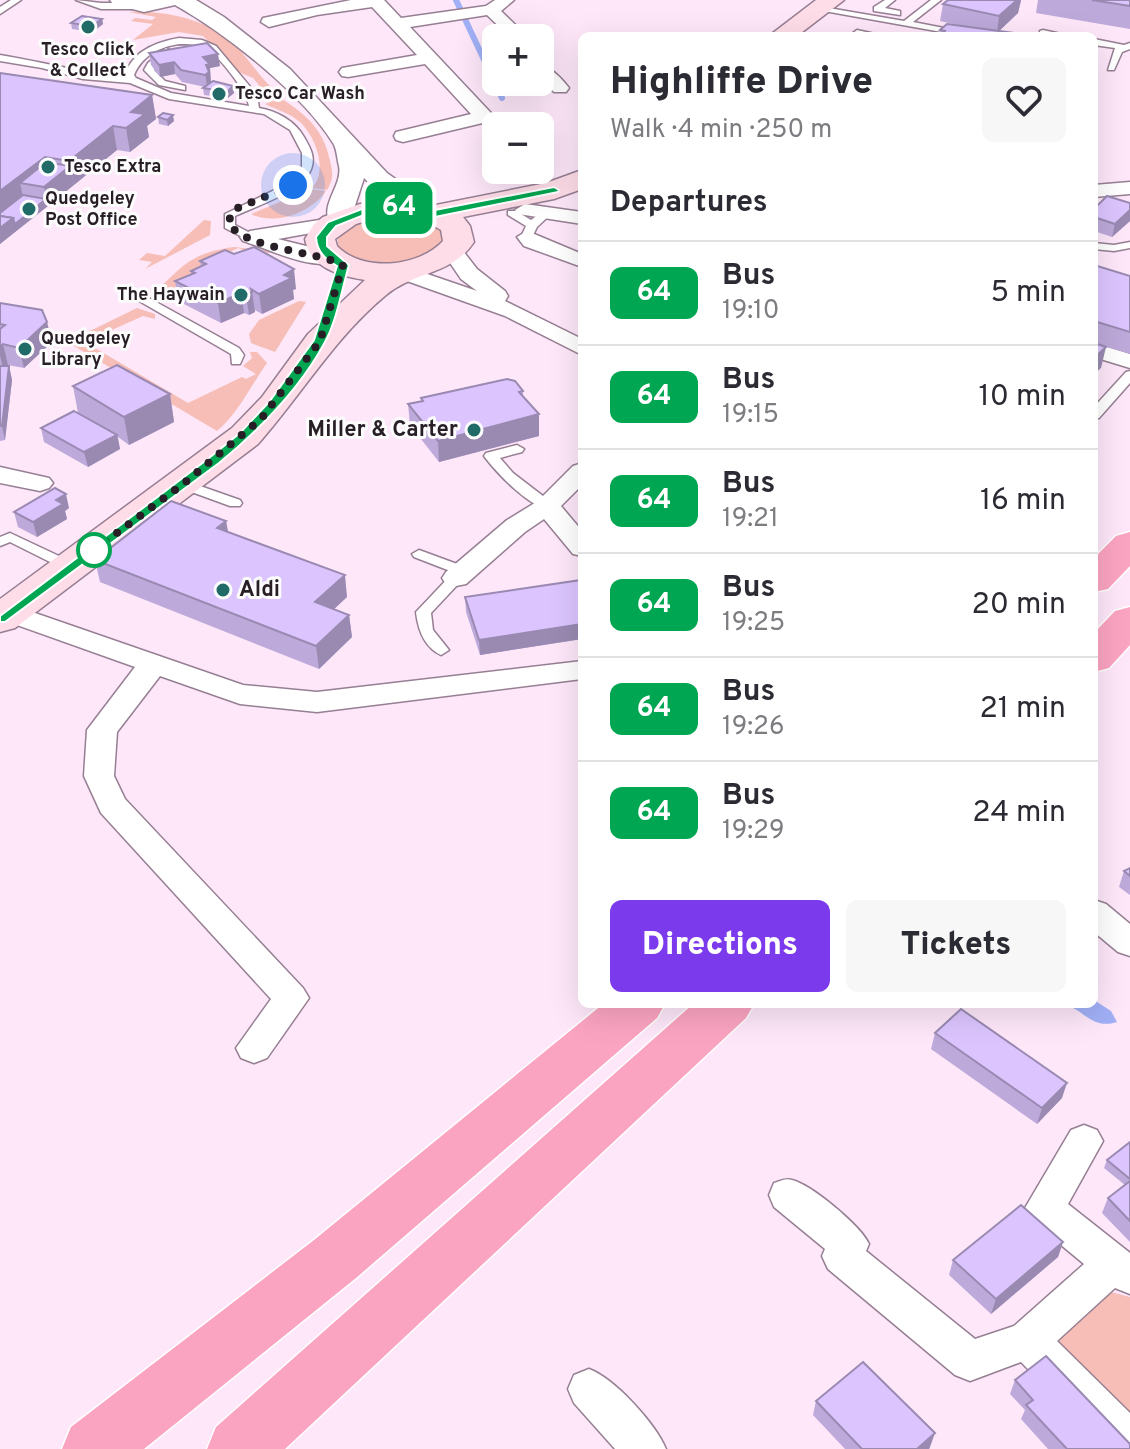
<!DOCTYPE html>
<meta charset="utf-8">
<style>
:root{--surface:#fff;--page:#f7f7f7;--text:#2b2b33;--muted:#7c7c81;--line:#e1e1e2;--accent:#7c3aed}
body{margin:0;font-family:Overpass,sans-serif;background:var(--page);color:var(--text);height:100vh;display:flex;flex-direction:column;font-size:30px;white-space:nowrap}
*{box-sizing:border-box;margin:0}
p{font-size:26px;color:var(--muted)}
.icon{flex:none;width:44px;height:44px;fill:none;stroke:currentColor;stroke-width:2;stroke-linecap:round;stroke-linejoin:round}
.map{position:relative;flex:1;overflow:hidden}
.details{position:absolute;left:578px;top:32px;width:520px;height:976px;display:flex;flex-direction:column;background:var(--surface);border-radius:12px;box-shadow:0 8px 32px #0002}
.details>*{flex:none}
.badge{padding:0 16px;border-radius:12px;font-size:28px;line-height:52px}
.tools{position:absolute;left:482px;top:24px;display:grid;gap:16px}
.tools a{display:grid;place-items:center;width:72px;height:72px;border-radius:12px;background:var(--surface);box-shadow:0 8px 32px #0002;font-size:40px}
.you{position:absolute;width:40px;height:40px;margin:-20px;border:6px solid #fff;border-radius:50%;background:#1a73e8;box-shadow:0 0 0 12px #1a73e833}
.map>.badge{position:absolute;translate:-50% -50%;box-shadow:0 0 0 4px #fff}
h2{padding:0 32px;font-size:30px;line-height:72px}
.round{display:grid;place-items:center;flex:none;width:84px;height:84px;border-radius:12px;background:var(--page)}
.summary{display:flex;align-items:center;justify-content:space-between;height:136px;padding:0 32px}
h1{font-size:38px;font-weight:800;line-height:60px}
.primary-button{display:flex;gap:16px;margin-top:auto;padding:16px 32px}
.primary-button a{flex:1;height:92px;border-radius:12px;background:var(--accent);color:#fff;font-size:32px;font-weight:800;line-height:92px;text-align:center}
.primary-button a+a{background:var(--page);color:var(--text)}
ul{padding:0;list-style:none}
li{display:flex;align-items:center;gap:24px;height:104px;padding:0 32px;border-top:2px solid var(--line)}
li div{flex:1}
li b{display:block;font-size:30px}
li em{font-style:normal}
li .badge{min-width:88px;font-weight:700;text-align:center}
.map>svg:first-child{display:block}
.green{fill:#f6beb6}
.water{fill:#a1b0f6}
.lines{fill:none;stroke-linecap:round;stroke-linejoin:round}
.stream{stroke:#a1b0f6;stroke-width:6}
.service-casing{stroke:#977f93;stroke-width:3}
.minor-casing{stroke:#977f93;stroke-width:3}
.tertiary-casing{stroke:#977f93;stroke-width:3}
.secondary-casing{stroke:#977f93;stroke-width:3}
.trunk-casing{stroke:#fff;stroke-width:3}
.service{fill:#fff;fill-rule:evenodd}
.minor{fill:#fff;fill-rule:evenodd}
.tertiary{fill:#fff;fill-rule:evenodd}
.secondary{fill:#fedde8;fill-rule:evenodd}
.trunk{fill:#fba4c2;fill-rule:evenodd}
.wall{fill:#bda9da}
.shaded-wall{fill:#9a8ab2}
.building{fill:#dcc5fe;stroke:#9a8ab2;stroke-width:2}
.line{fill:#00a651;stroke:#fff;stroke-width:2}
.walk{stroke:#271e26;stroke-width:8;stroke-dasharray:0 14.4}
.poi-dot{fill:#206b67;stroke:#fcfcfc;stroke-width:3}
.stop-dot{fill:#fff;stroke:#00a651;stroke-width:4}
.labels{text-anchor:middle;dominant-baseline:central;stroke-width:6;stroke-linejoin:round;paint-order:stroke}
.far-poi-label{font-size:18px;font-weight:bold;fill:#271e26;stroke:#fcfcfc;text-anchor:start}
.poi-label{font-size:22px;font-weight:bold;fill:#271e26;stroke:#fcfcfc;text-anchor:end}
</style>
<div class="map">
<svg width="1130" height="1449" viewBox="0 0 1130 1449">
<rect width="100%" height="100%" fill="#fde7f9"/>
<g class="green">
<path d="M129,12C165,10 214,20 239,49C253,65 264,83 281,96L261,100L254,93L259,85L253,78L236,71L203,36L179,32L133,40L153,24L131,21L135,18L152,20L156,17Z"/>
<path d="M281,98C310,118 324,130 331,165C333,175 333,180 327,190L312,188C329,171 315,136 300,122C290,113 277,110 265,104Z"/>
<path d="M311,189L326,191C311,213 275,226 251,214Z"/>
<path d="M379,215L417,216L442,229L445,240C420,271 370,270 339,249L337,237L347,225Z"/>
<polygon points="204,220 211,221 210,235 145,269 152,262 139,260 147,253 165,256"/>
<path d="M234,247L271,251L262,258L238,248L212,261L209,284L165,303L155,297L156,291C185,264 192,253 234,247Z"/>
<polygon points="299,301 306,302 275,352 251,343 249,334 259,320"/>
<path d="M137,308L155,314V319L143,316L85,342L188,403L242,377L246,379L256,374L243,366L252,358L250,352H257L267,363C251,385 238,414 217,431L74,346L52,342L92,330Z"/>
<polygon points="1111,1292 1130,1297 1130,1430 1047,1344"/>
</g>
<path class="water" d="M1094,1000L1111,1011L1117,1022C1092,1030 1083,1009 1067,1006C1063,1006 1059,1006 1055,1004H1094Z"/>
<g class="lines">
<polyline class="stream" points="456,0 502,98"/>
<defs>
<g id="service">
<polygon points="11,0 21,0 0,14 0,7"/>
<polygon points="76,0 101,3 144,3 148,6 144,9 101,9"/>
<polygon points="885,0 895,0 885,8 900,11 900,15 874,11 874,7"/>
<polygon points="931,0 941,0 913,22 985,36 964,36 813,9 817,6 904,21"/>
<polygon points="857,30 884,36 849,36"/>
<polygon points="1043,30 1061,34 1063,36 1040,35 1040,31"/>
<path d="M179,38L202,40L216,46L257,95L259,108C277,111 295,121 304,137C309,146 315,155 312,166C307,190 256,206 235,216V225L254,235V239H246L225,228V214L289,183L302,168V153L290,130L264,114L169,99L130,83L83,79L42,68L0,61V55C42,62 83,73 125,77C130,52 156,42 179,38ZM179,44C188,44 198,44 205,48C219,55 247,92 249,106L171,93L136,78L134,75C142,56 159,47 179,44Z"/>
<polygon points="1094,39 1124,45 1130,43 1130,49 1122,52 1114,70 1108,70 1115,48 1094,45"/>
<polygon points="166,48 171,51 154,70 165,81 185,86 185,90 159,85 144,70 148,63"/>
<polygon points="508,211 516,211 531,220 543,211 552,213 537,227 531,239 527,240 521,237 526,226 508,215"/>
<polygon points="1130,242 1130,248 1114,251 1094,249 1094,243 1114,245"/>
<polygon points="138,292 239,348 244,355 240,364 232,364 231,354 134,298 134,294"/>
<polygon points="1130,371 1130,383 1099,418 1094,419 1094,407 1126,372"/>
<path d="M517,445L524,449L522,452L500,458L513,473L552,503L554,506L552,509C532,511 496,472 484,456L486,453Z"/>
<polygon points="183,480 240,500 242,503 240,506 230,506 178,487 178,481"/>
<polygon points="10,533 76,564 78,567 76,570 66,570 10,542 0,546 0,537"/>
<path d="M419,550L468,568L470,571L468,574L461,575L463,578L461,581L431,613L433,630L449,650L441,655C424,647 418,629 416,612L451,575L458,574L414,557L412,554Z"/>
</g>
<g id="minor">
<polygon points="351,0 384,0 401,18 486,6 495,0 514,0 501,11 529,38 511,38 487,15 410,27 491,113 493,117 491,121 403,142 396,140 394,136 396,132 471,114 425,64 348,77 342,76 339,72 342,68 417,55 372,7 317,15 269,27 261,22 263,18"/>
<path d="M540,65C551,67 562,79 569,88L566,92H554L540,79Z"/>
<polygon points="1130,182 1130,194 1094,197 1094,185"/>
<polygon points="525,204 582,212 582,224 518,214 515,210"/>
<path d="M332,218L342,224L339,228L278,239L338,254L342,258L338,262C309,270 271,250 243,241L240,237L250,231Z"/>
<polygon points="527,231 582,254 582,267 524,246 517,237"/>
<polygon points="453,245 460,247 477,269 505,291 508,296 505,301 582,339 582,355 505,316 393,276 390,271 401,265 477,291 461,279 442,251"/>
<polygon points="1094,343 1130,354 1130,368 1094,357"/>
<polygon points="582,463 582,485 561,506 582,531 582,556 573,554 544,519 525,532 466,584 456,586 446,584 442,578 446,572 507,520 538,501 573,466"/>
<polygon points="0,467 49,478 53,483 49,488 40,491 0,483"/>
<polygon points="9,604 243,685 317,692 582,661 582,679 317,712 240,704 160,676 117,732 114,776 125,799 303,988 309,998 267,1058 254,1063 241,1058 236,1048 271,999 101,813 84,776 87,730 135,667 0,619 0,607"/>
<polygon points="1094,900 1106,904 1130,924 1130,956 1118,952 1094,932"/>
<path d="M1084,1125L1097,1130L1103,1141L1068,1204L1130,1253V1294L1115,1288L1057,1341L1130,1413V1449H1106L1021,1362L970,1381L955,1375L828,1269L822,1256L825,1249L774,1207L769,1195L774,1183C781,1181 786,1178 792,1180C812,1185 861,1226 869,1244L866,1251L975,1339L1014,1326L1084,1264L1031,1220L1025,1208L1071,1130Z"/>
<path d="M589,1369C615,1379 655,1423 666,1449H615L574,1403L568,1389L574,1375Z"/>
</g>
<path id="tertiary" d="M110,0H196L224,17L290,69L387,173L440,211L436,216C410,223 381,195 364,178L349,224H331C318,206 343,186 339,166C337,159 337,149 333,143C303,94 225,33 175,5L144,12L113,4Z"/>
<g id="secondary">
<polygon points="816,0 844,0 797,36 769,36"/>
<path d="M582,170V189L554,199L463,217L470,226L474,242C452,275 415,271 386,295C335,337 302,394 258,444L15,628L0,632V599L232,428L262,397L308,334L365,280C340,276 310,268 305,239L314,224L323,217L360,204L400,199L436,205L546,183ZM380,217C402,216 422,217 441,230L443,241C419,267 363,273 337,246L335,239L356,224Z"/>
</g>
<g id="trunk">
<polygon points="1130,532 1130,566 1108,589 1094,592 1094,558 1116,536"/>
<polygon points="1130,607 1130,645 1109,668 1094,672 1094,633 1115,611"/>
<polygon points="603,1004 665,1004 657,1018 356,1278 144,1449 62,1449 71,1427 314,1240"/>
<polygon points="693,1004 754,1004 746,1018 285,1449 207,1449 216,1427"/>
</g>
</defs>
<use href="#service" class="service-casing"/>
<use href="#minor" class="minor-casing"/>
<use href="#tertiary" class="tertiary-casing"/>
<use href="#secondary" class="secondary-casing"/>
<use href="#trunk" class="trunk-casing"/>
<use href="#service" class="service"/>
<use href="#minor" class="minor"/>
<use href="#tertiary" class="tertiary"/>
<use href="#secondary" class="secondary"/>
<use href="#trunk" class="trunk"/>
</g>
<g class="wall">
<polygon points="948,0 1021,0 1018,13 999,31 1037,36 940,36 940,30 967,27 940,21 943,4"/>
<polygon points="1038,0 1130,0 1130,29 1036,13"/>
<polygon points="102,19 103,24 93,32 72,29 71,23"/>
<polygon points="149,53 220,66 210,68 211,82 234,93 228,98 204,95 203,88 205,87 182,82 175,74 160,77 151,65"/>
<polygon points="0,73 152,95 156,119 147,126 149,137 130,152 117,150 0,244"/>
<polygon points="158,117 174,121 168,126 159,124"/>
<polygon points="1130,203 1130,221 1112,237 1094,231 1094,204 1098,205"/>
<polygon points="200,261 296,289 293,290 294,299 262,314 255,310 255,312 249,315 244,313 221,323 178,301 175,281 191,275 191,271 201,266"/>
<polygon points="1094,265 1130,276 1130,354 1094,343"/>
<polygon points="0,303 52,342 24,368 8,365 7,366 9,366 12,380 5,440 0,441"/>
<polygon points="73,386 170,394 174,422 129,445 118,437 120,449 88,467 44,442 41,428 88,419 78,413"/>
<polygon points="523,391 523,397 539,436 439,462 410,425 408,404 421,401 421,398"/>
<polygon points="69,508 65,511 67,519 37,537 18,527 14,512"/>
<polygon points="226,521 228,532 347,597 334,609 349,615 352,637 319,669 100,582 95,560"/>
<polygon points="582,582 582,639 480,655 466,612 465,597"/>
<polygon points="1130,868 1130,895 1119,887 1124,871"/>
<polygon points="935,1033 1062,1098 1037,1124 931,1049"/>
<polygon points="1130,1143 1130,1242 1102,1213 1108,1198 1125,1185 1104,1168 1107,1160"/>
<polygon points="1063,1242 1058,1257 991,1314 949,1275 953,1260"/>
<polygon points="1015,1380 1130,1449 1048,1449 1021,1419 1025,1410 1010,1394"/>
<polygon points="816,1401 930,1447 929,1449 845,1449 813,1415"/>
</g>
<g class="shaded-wall">
<polygon points="1017,0 1021,0 1018,13 997,33 999,16"/>
<polygon points="102,19 103,24 93,32 91,26"/>
<polygon points="218,54 220,66 210,68 211,84 207,87 203,57"/>
<polygon points="174,62 175,74 160,77 159,65"/>
<polygon points="233,86 234,93 228,98 227,92"/>
<polygon points="152,95 156,119 147,126 149,137 130,152 126,128 131,112"/>
<polygon points="173,115 174,121 168,126 167,120"/>
<polygon points="113,126 117,150 74,185 69,161"/>
<polygon points="45,157 50,181 20,183 24,201 0,220 0,191"/>
<polygon points="70,166 74,185 48,206 44,187"/>
<polygon points="46,199 48,206 0,244 0,228 13,218"/>
<polygon points="1130,210 1130,221 1112,237 1115,224"/>
<polygon points="294,269 296,289 293,290 294,299 262,314 259,294 284,275"/>
<polygon points="252,292 255,312 249,315 246,295"/>
<polygon points="241,293 244,313 221,323 218,303"/>
<polygon points="47,322 52,342 24,368 19,348"/>
<polygon points="3,344 8,365 3,369 0,355 0,347"/>
<polygon points="1106,347 1101,368 1094,374 1094,358"/>
<polygon points="9,366 12,380 5,440 2,426"/>
<polygon points="170,394 174,422 129,445 124,417"/>
<polygon points="539,414 539,436 439,462 438,441"/>
<polygon points="117,435 120,449 88,467 84,452"/>
<polygon points="66,494 69,508 65,511 67,519 37,537 33,522 56,500"/>
<polygon points="226,521 230,543 217,528"/>
<polygon points="345,575 347,597 318,624 315,602"/>
<polygon points="349,615 352,637 319,669 316,646"/>
<polygon points="582,624 582,639 480,655 479,640"/>
<polygon points="1067,1083 1062,1098 1037,1124 1042,1108"/>
<polygon points="1063,1242 1058,1257 991,1314 996,1299"/>
<polygon points="935,1433 930,1447 929,1449 917,1449"/>
</g>
<g class="building">
<polygon points="948,0 1017,0 999,16 943,4"/>
<polygon points="1092,0 1130,0 1130,6"/>
<polygon points="82,16 102,19 91,26 71,23"/>
<polygon points="947,24 1037,36 942,36 945,31 940,30"/>
<polygon points="207,43 218,54 203,57 210,64 206,65 209,72 205,75 181,70 174,62 159,65 149,53"/>
<polygon points="0,73 152,95 131,112 145,114 126,128 113,126 69,161 45,157 0,191"/>
<polygon points="213,81 233,86 227,92 203,88"/>
<polygon points="163,113 173,115 167,120 158,117"/>
<polygon points="46,162 70,166 44,187 20,183"/>
<polygon points="23,195 46,199 15,224 13,218 0,216 0,213"/>
<polygon points="1107,196 1130,203 1130,210 1115,224 1094,217 1094,204 1098,205"/>
<polygon points="0,216 13,218 0,228"/>
<polygon points="254,247 294,269 284,275 292,278 259,294 251,289 252,292 246,295 241,293 218,303 175,281 195,273 191,271 206,264 200,261 225,250 234,254"/>
<polygon points="1094,265 1130,276 1130,332 1094,321"/>
<polygon points="0,303 42,310 47,322 19,348 3,344 0,347 0,329 5,325 0,324"/>
<polygon points="1094,343 1106,347 1094,358"/>
<polygon points="117,365 170,394 124,417 73,386"/>
<polygon points="0,366 9,366 2,426 0,426"/>
<polygon points="507,379 515,381 523,391 519,392 539,414 438,441 408,404 423,401 421,398"/>
<polygon points="74,411 117,435 84,452 41,428"/>
<polygon points="55,488 66,494 56,500 63,504 33,522 14,512"/>
<polygon points="171,501 226,521 217,528 345,575 315,602 349,615 316,646 95,560"/>
<polygon points="581,580 582,624 479,640 465,597"/>
<polygon points="1130,868 1130,876 1124,871"/>
<polygon points="961,1009 1067,1083 1042,1108 935,1033"/>
<polygon points="1130,1142 1130,1179 1107,1160"/>
<polygon points="1130,1181 1130,1221 1108,1198"/>
<polygon points="1021,1205 1063,1242 996,1299 953,1260"/>
<polygon points="1046,1356 1130,1444 1130,1449 1067,1449 1026,1405 1033,1400 1015,1380"/>
<polygon points="863,1362 935,1433 917,1449 862,1449 816,1401"/>
</g>
<path class="line" d="M554,187L559,190L558,192L435,217L403,211L369,213L336,226L327,237V246L349,265C342,289 337,320 325,342C300,389 259,430 219,463L5,622H0V616L209,458L240,433L269,402L314,340L337,266C325,259 317,252 316,237L328,222L367,207L403,205L435,210Z"/>
<g class="lines">
<path class="walk" d="M94,550L183,484L261,419L320,341L343,265C317,251 242,249 228,222L235,209L293,185"/>
</g>
<g class="poi-dot">
<circle cx="88" cy="27" r="8"/>
<circle cx="219" cy="94" r="8"/>
<circle cx="48" cy="167" r="8"/>
<circle cx="29" cy="209" r="8"/>
<circle cx="241" cy="295" r="8"/>
<circle cx="25" cy="349" r="8"/>
<circle cx="474" cy="430" r="8"/>
<circle cx="223" cy="590" r="8"/>
</g>
<circle class="stop-dot" cx="94" cy="550" r="16"/>
<g class="labels">
<g class="far-poi-label">
<text x="88" y="50" text-anchor="middle">Tesco Click<tspan x="88" dy="21">&amp; Collect</tspan></text>
<text x="235" y="94">Tesco Car Wash</text>
<text x="64" y="167">Tesco Extra</text>
<text x="45" y="199">Quedgeley<tspan x="45" dy="21">Post Office</tspan></text>
<text x="225" y="295" text-anchor="end">The Haywain</text>
<text x="41" y="339">Quedgeley<tspan x="41" dy="21">Library</tspan></text>
</g>
<g class="poi-label">
<text x="458" y="430">Miller &amp; Carter</text>
<text x="239" y="590" text-anchor="start">Aldi</text>
</g>
</g>
</svg>
<div class="tools">
<a>+</a>
<a>−</a>
</div>
<div class="you" style="left:293px;top:185px"></div>
<b class="badge" style="left:399px;top:208px;background:#00a651;color:#fff">64</b>
<section class="details">
<div class="summary"><div><h1>Highliffe Drive</h1><p>Walk · 4 min · 250 m</p></div><a class="round"><svg class="icon" aria-label="heart" viewBox="0 0 24 24"><path d="M12 20l-8-8c-3-5 5-10 8-4 3-6 11-1 8 4z"/></svg></a></div>
<h2>Departures</h2>
<ul>
<li><span class="badge" style="background:#00a651;color:#fff">64</span><div><b>Bus</b><p>19:10</p></div><em>5 min</em></li>
<li><span class="badge" style="background:#00a651;color:#fff">64</span><div><b>Bus</b><p>19:15</p></div><em>10 min</em></li>
<li><span class="badge" style="background:#00a651;color:#fff">64</span><div><b>Bus</b><p>19:21</p></div><em>16 min</em></li>
<li><span class="badge" style="background:#00a651;color:#fff">64</span><div><b>Bus</b><p>19:25</p></div><em>20 min</em></li>
<li><span class="badge" style="background:#00a651;color:#fff">64</span><div><b>Bus</b><p>19:26</p></div><em>21 min</em></li>
<li><span class="badge" style="background:#00a651;color:#fff">64</span><div><b>Bus</b><p>19:29</p></div><em>24 min</em></li>
</ul>
<div class="primary-button"><a>Directions</a><a>Tickets</a></div>
</section>
</div>
